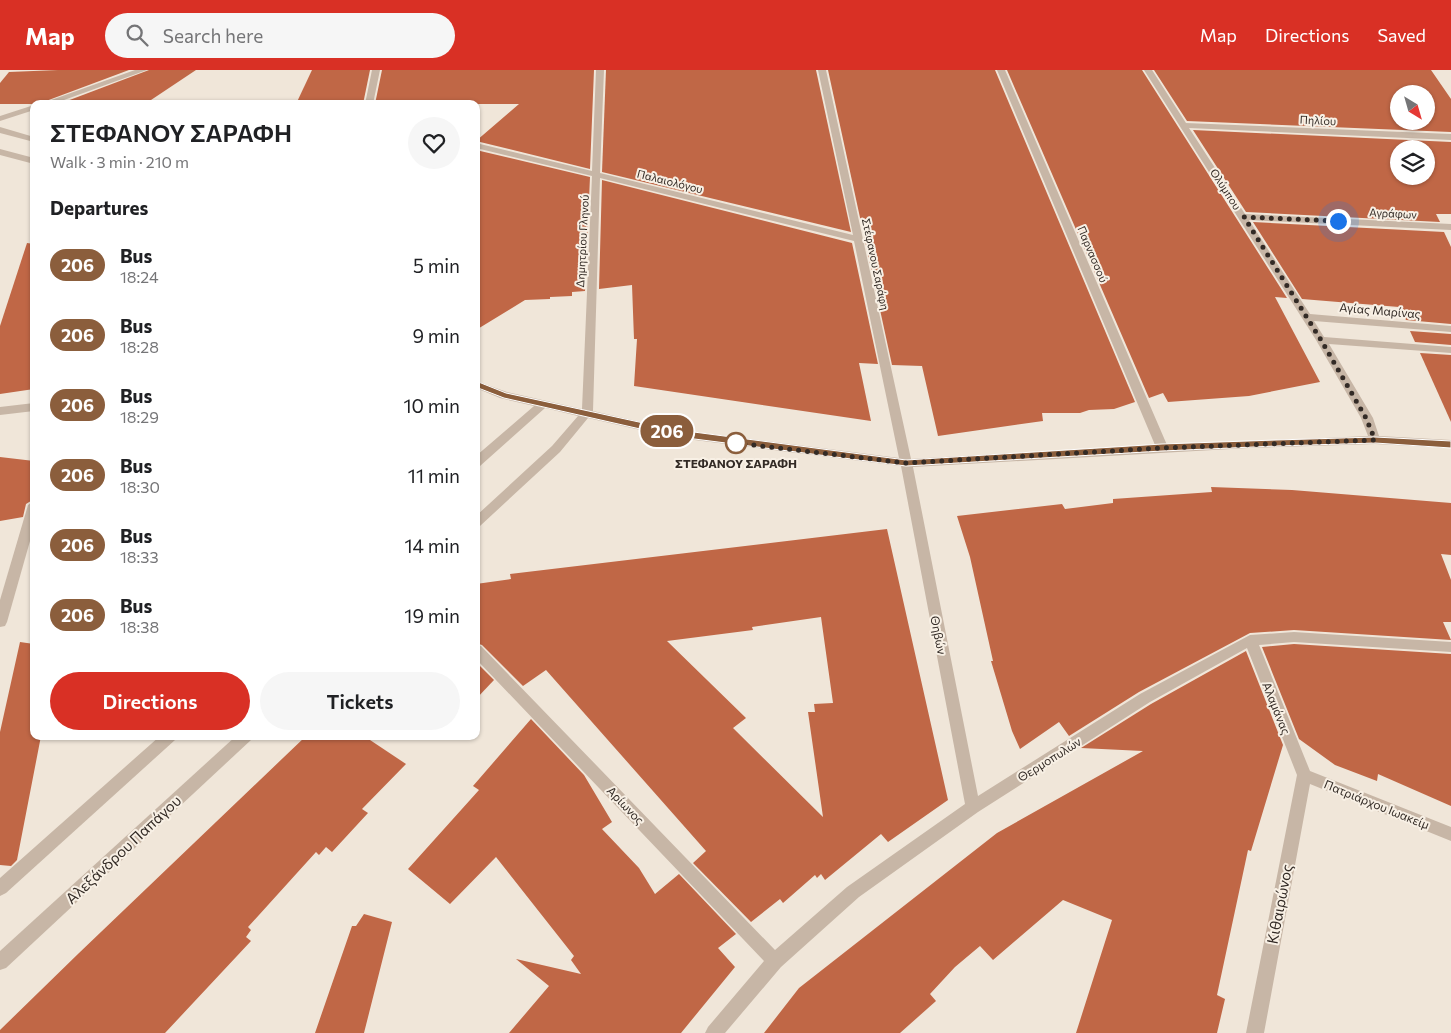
<!DOCTYPE html>
<meta charset="utf-8">
<style>
:root{--surface:#fff;--page:#f6f6f6;--text:#202124;--muted:#757577;--accent:#d93025}
body{margin:0;font-family:Commissioner,sans-serif;background:var(--page);color:var(--text);height:100vh;display:flex;flex-direction:column;font-size:19px;white-space:nowrap}
*{box-sizing:border-box;margin:0}
p{font-size:16px;color:var(--muted)}
.icon{flex:none;width:28px;height:28px;fill:none;stroke:currentColor;stroke-width:2;stroke-linecap:round;stroke-linejoin:round}
.map{position:relative;flex:1;overflow:hidden}
.side{position:absolute;left:30px;top:30px;width:450px;height:640px;display:flex;flex-direction:column;background:var(--surface);border-radius:10px;box-shadow:0 1px 4px #0004}
.side>*{flex:none}
.badge{padding:0 10px;border-radius:16px;font-size:18px;line-height:32px}
.needle{width:32px;rotate:143deg}
.controls{position:absolute;left:1390px;top:15px;display:grid;gap:10px}
.controls a{display:grid;place-items:center;width:45px;height:45px;border-radius:50%;background:var(--surface);box-shadow:0 1px 4px #0004;font-size:25px}
.you{position:absolute;width:25px;height:25px;margin:-12px;border:4px solid #fff;border-radius:50%;background:#1a73e8;box-shadow:0 0 0 8px #1a73e833}
.map>.badge{position:absolute;translate:-50% -50%;box-shadow:0 0 0 2px #fff}
h2{padding:0 20px;font-size:19px;line-height:45px}
.round{display:grid;place-items:center;flex:none;width:52px;height:52px;border-radius:26px;background:var(--page)}
.overview{display:flex;align-items:center;justify-content:space-between;height:85px;padding:0 20px}
h1{font-size:24px;font-weight:600;line-height:38px}
.primary-button{display:flex;gap:10px;margin-top:auto;padding:10px 20px}
.primary-button a{flex:1;height:58px;border-radius:30px;background:var(--accent);color:#fff;font-size:20px;font-weight:600;line-height:58px;text-align:center}
.primary-button a+a{background:var(--page);color:var(--text)}
ul{padding:0;list-style:none}
li{display:flex;align-items:center;gap:15px;height:70px;padding:0 20px}
li div{flex:1}
li b{display:block;font-size:19px}
li em{font-style:normal}
li .badge{min-width:55px;font-weight:700;text-align:center}
header{display:flex;align-items:center;gap:30px;box-sizing:border-box;height:70px;padding:0 25px;background:var(--accent);color:#fff}
header strong{font-size:24px}
nav{display:flex;gap:28px;margin-inline-start:auto;font-size:18px}
.search{width:350px;height:45px;background:var(--page);display:flex;align-items:center;gap:12px;box-sizing:border-box;padding:0 18px;border-radius:28px;color:var(--muted);font-size:19px}
.map>svg:first-child{display:block}
.building{fill:#c06746;fill-rule:evenodd}
.lines{fill:none;stroke-linecap:round;stroke-linejoin:round}
.minor{fill:#c7b6a6;fill-rule:evenodd}
.line{fill:#8b5e3c;stroke:#fff}
.walk{stroke:#332b26;stroke-width:5;stroke-dasharray:0 9}
.stop-dot{fill:#fff;stroke:#8b5e3c;stroke-width:2.5}
.labels{text-anchor:middle;dominant-baseline:central;stroke-width:4;stroke-linejoin:round;paint-order:stroke}
.far-street-label{font-size:11px;fill:#332b26;stroke:#f8f0e5}
.street-label{font-size:12px;fill:#332b26;stroke:#f8f0e5}
.stop-label{font-size:12px;font-weight:bold;fill:#332b26;stroke:#f8f0e5}
.near-street-label{font-size:15px;fill:#332b26;stroke:#f8f0e5}
</style>
<header>
<strong>Map</strong>
<div class="search"><svg class="icon" aria-label="search" viewBox="0 0 24 24"><circle cx="10" cy="10" r="6"/><path d="M15 15l6 6"/></svg>Search here</div>
<nav><a>Map</a><a>Directions</a><a>Saved</a></nav>
</header>
<div class="map">
<svg width="1451" height="963" viewBox="0 0 1451 963">
<rect width="100%" height="100%" fill="#f0e6d9"/>
<g class="building">
<polygon points="58,0 129,0 38,34 0,34 0,13 9,2"/>
<polygon points="149,0 196,0 145,34 59,34"/>
<polygon points="312,0 370,0 363,34 296,34"/>
<polygon points="382,0 594,0 590,99 476,71 519,34 375,34"/>
<polygon points="606,0 816,0 851,162 602,102"/>
<polygon points="828,0 995,0 1135,332 1114,339 1089,340 1080,343 1042,343 1043,351 938,366 922,296 892,295"/>
<polygon points="1007,0 1142,0 1287,228 1275,227 1320,312 1249,326 1168,332 1163,323 1149,328"/>
<path d="M1154,0H1431L1451,29V62L1187,51ZM1399,24H1426V51H1399Z"/>
<path d="M1193,60L1451,72V144H1436L1440,152L1246,142ZM1399,79H1426V106H1399Z"/>
<polygon points="476,80 590,107 585,221 572,222 572,226 550,227 550,229 525,230 476,260"/>
<polygon points="602,110 852,173 878,294 859,293 871,351 634,316 637,269 634,269 632,215 599,219"/>
<polygon points="1253,152 1444,162 1451,177 1451,254 1406,250 1399,237 1302,229"/>
<polygon points="27,173 34,174 34,319 0,324 0,256"/>
<polygon points="1410,261 1451,264 1451,275 1415,272"/>
<polygon points="1420,283 1451,285 1451,352"/>
<polygon points="0,387 34,391 34,429 26,434 23,447 0,451"/>
<polygon points="1211,417 1292,420 1451,433 1451,485 1441,484 1451,510 1451,552 1443,552 1451,570 1294,560 1250,563 1139,622 1069,666 1059,652 1020,679 1012,661 991,591 993,591 970,487 957,446 1062,434 1065,439 1113,433 1113,429 1212,422"/>
<path d="M887,459L948,730L888,772L881,764L825,810L821,804L817,808L815,805L783,833L780,829L751,852L693,793L706,781L546,600L523,616L482,575L476,573V514L511,509L510,504ZM821,547L833,633L814,634L815,642H808L823,747L733,658L746,648L667,571L753,560L752,557Z"/>
<polygon points="20,572 34,574 34,666 41,666 17,790 11,796 0,795 0,662"/>
<polygon points="1294,574 1451,584 1451,736 1378,704 1377,711 1335,695 1299,669 1262,577"/>
<polygon points="1246,581 1283,675 1251,781 1248,780 1217,925 1225,929 1217,963 1076,963 1112,850 1063,830 993,890 980,876 955,897 930,924 936,931 900,963 764,963 799,918 997,763 1143,681 1081,678 1151,634"/>
<polygon points="476,592 494,610 476,629"/>
<polygon points="531,649 584,705 612,752 602,759 639,798 655,824 679,804 736,864 718,878 735,897 681,963 509,963 549,916 516,889 581,904 571,890 574,886 496,787 450,834 408,799 479,720 473,716"/>
<polygon points="306,666 364,666 406,694 362,739 368,743 332,782 326,777 319,785 316,782 248,857 251,860 246,867 251,871 165,963 0,963 0,960 79,883"/>
<polygon points="364,844 392,852 364,963 315,963 352,856 356,856"/>
</g>
<g class="lines">
<g class="minor">
<polygon points="135,0 147,0 53,34 40,34"/>
<polygon points="372,0 380,0 373,34 365,34"/>
<path d="M596,0H604L600,103L853,165L818,0H826L911,389L1155,375L997,0H1005L1167,375L1368,366L1361,348L1316,270L1144,0H1152L1186,53L1451,64V70L1189,58L1245,144L1451,154V160L1249,150L1310,244L1451,256V262L1314,251L1324,267L1451,277V283L1329,274L1373,348L1379,366L1451,370V378L1375,374L1248,378L913,397L978,726L1140,624L1250,565L1294,562L1451,572V582L1294,572L1259,575L1310,701L1451,757V771L1310,714L1264,963H1246L1297,705L1247,578L1150,632L978,742L859,827L781,897L725,963H705L708,957L764,891L476,589V575L481,576L775,880L847,817L965,734L901,396L671,367L588,348L560,382L480,456L476,457V446L552,376L578,346L545,338L480,396L476,397V386L534,336L500,328L476,318V311L507,322L582,339L592,106L476,78V73L592,101ZM600,108L854,171L899,388L671,359L593,341Z"/>
<polygon points="34,35 34,40 0,51 0,46"/>
<polygon points="0,57 34,67 34,72 0,63"/>
<polygon points="0,79 34,88 34,94 0,85"/>
<polygon points="34,333 34,341 0,345 0,337"/>
<polygon points="34,431 34,457 7,552 5,556 0,557 0,530 28,435"/>
<polygon points="160,666 177,666 175,670 6,823 0,826 0,808"/>
<polygon points="236,666 253,666 251,670 6,898 0,900 0,881"/>
</g>
</g>
<polygon class="line" points="476,311 506,323 671,359 906,390 1162,374 1276,370 1375,367 1451,371 1451,378 1375,373 1276,376 1162,381 906,396 671,366 504,328 473,316 473,312"/>
<g class="lines">
<polyline class="walk" points="736,373 906,393 1162,378 1375,370 1366,348 1321,270 1244,147 1338,151"/>
</g>
<circle class="stop-dot" cx="736" cy="373" r="10"/>
<g class="labels">
<g class="far-street-label">
<text transform="translate(1318 50) rotate(3)">Πηλίου</text>
<text transform="translate(670 111) rotate(14)">Παλαιολόγου</text>
<text transform="translate(1226 119) rotate(57)">Ολύμπου</text>
<text transform="translate(1393 143) rotate(3)">Αγράφων</text>
<text transform="translate(582 171) rotate(-87)">Δημητρίου Γληνού</text>
<text transform="translate(1093 184) rotate(67)">Παρνασσού</text>
<text transform="translate(876 194) rotate(78)">Στέφανου Σαράφη</text>
</g>
<g class="street-label">
<text transform="translate(1380 240) rotate(5)">Αγίας Μαρίνας</text>
<text transform="translate(939 565) rotate(79)">Θηβών</text>
<text transform="translate(1277 638) rotate(68)">Αλαμάνας</text>
<text transform="translate(1049 689) rotate(-32)">Θερμοπυλών</text>
<text transform="translate(1377 734) rotate(22)">Πατριάρχου Ιωακείμ</text>
<text transform="translate(626 735) rotate(46)">Αρίωνος</text>
</g>
<g class="stop-label">
<text x="736" y="393">ΣΤΕΦΑΝΟΥ ΣΑΡΑΦΗ</text>
</g>
<g class="near-street-label">
<text transform="translate(123 779) rotate(-43)">Αλεξάνδρου Παπάγου</text>
<text transform="translate(1279 834) rotate(-79)">Κιθαιρώνος</text>
</g>
</g>
</svg>
<div class="controls">
<a><svg class="needle" viewBox="-14 -14 28 28"><path d="M0-13l5 13h-10z" fill="#e53935"/><path d="M0 13l5-13h-10z" fill="#757577"/></svg></a>
<a><svg class="icon" aria-label="layers" viewBox="0 0 24 24"><path d="M12 4l9 5-9 5-9-5zM3 14l9 5 9-5"/></svg></a>
</div>
<div class="you" style="left:1338px;top:151px"></div>
<b class="badge" style="left:667px;top:361px;background:#8b5e3c;color:#fff">206</b>
<section class="side">
<div class="overview"><div><h1>ΣΤΕΦΑΝΟΥ ΣΑΡΑΦΗ</h1><p>Walk · 3 min · 210 m</p></div><a class="round"><svg class="icon" aria-label="heart" viewBox="0 0 24 24"><path d="M12 20l-8-8c-3-5 5-10 8-4 3-6 11-1 8 4z"/></svg></a></div>
<h2>Departures</h2>
<ul>
<li><span class="badge" style="background:#8b5e3c;color:#fff">206</span><div><b>Bus</b><p>18:24</p></div><em>5 min</em></li>
<li><span class="badge" style="background:#8b5e3c;color:#fff">206</span><div><b>Bus</b><p>18:28</p></div><em>9 min</em></li>
<li><span class="badge" style="background:#8b5e3c;color:#fff">206</span><div><b>Bus</b><p>18:29</p></div><em>10 min</em></li>
<li><span class="badge" style="background:#8b5e3c;color:#fff">206</span><div><b>Bus</b><p>18:30</p></div><em>11 min</em></li>
<li><span class="badge" style="background:#8b5e3c;color:#fff">206</span><div><b>Bus</b><p>18:33</p></div><em>14 min</em></li>
<li><span class="badge" style="background:#8b5e3c;color:#fff">206</span><div><b>Bus</b><p>18:38</p></div><em>19 min</em></li>
</ul>
<div class="primary-button"><a>Directions</a><a>Tickets</a></div>
</section>
</div>
